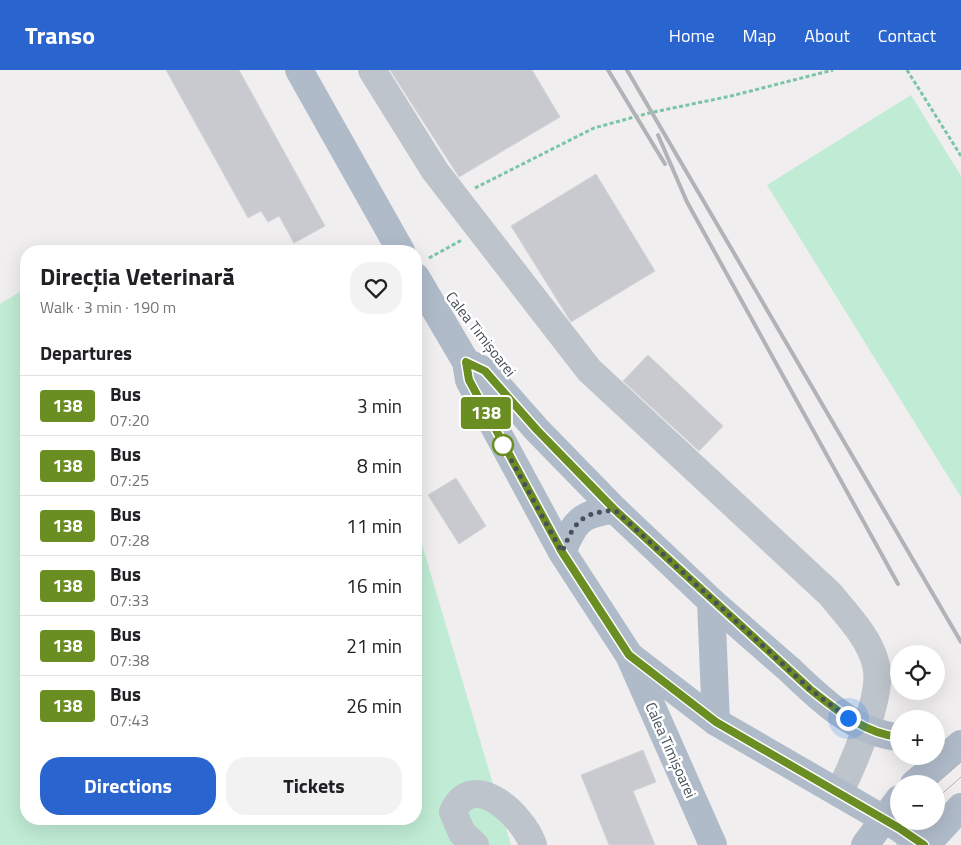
<!DOCTYPE html>
<meta charset="utf-8">
<style>
:root{--surface:#fff;--page:#f2f2f2;--text:#202124;--muted:#757577;--line:#e0e0e0;--accent:#2964cf}
body{margin:0;font-family:"Titillium Web",sans-serif;background:var(--page);color:var(--text);height:100vh;display:flex;flex-direction:column;font-size:19px;white-space:nowrap}
*{box-sizing:border-box;margin:0}
p{font-size:16px;color:var(--muted)}
.icon{flex:none;width:28px;height:28px;fill:none;stroke:currentColor;stroke-width:2;stroke-linecap:round;stroke-linejoin:round}
.map{position:relative;flex:1;overflow:hidden}
.sheet{position:absolute;left:20px;top:175px;width:402px;height:580px;display:flex;flex-direction:column;background:var(--surface);border-radius:20px;box-shadow:0 5px 20px #0002}
.sheet>*{flex:none}
.badge{padding:0 10px;border-radius:4px;font-size:18px;line-height:32px}
.controls{position:absolute;left:890px;top:575px;display:grid;gap:10px}
.controls a{display:grid;place-items:center;width:55px;height:55px;border-radius:50%;background:var(--surface);box-shadow:0 5px 20px #0002;font-size:25px}
.you{position:absolute;width:25px;height:25px;margin:-12px;border:4px solid #fff;border-radius:50%;background:#1a73e8;box-shadow:0 0 0 8px #1a73e833}
.map>.badge{position:absolute;translate:-50% -50%;box-shadow:0 0 0 2px #fff}
h2{padding:0 20px;font-size:19px;line-height:45px}
.round{display:grid;place-items:center;flex:none;width:52px;height:52px;border-radius:20px;background:var(--page)}
.overview{display:flex;align-items:center;justify-content:space-between;height:85px;padding:0 20px}
h1{font-size:24px;font-weight:700;line-height:38px}
.button{display:flex;gap:10px;margin-top:auto;padding:10px 20px}
.button a{flex:1;height:58px;border-radius:20px;background:var(--accent);color:#fff;font-size:20px;font-weight:700;line-height:58px;text-align:center}
.button a+a{background:var(--page);color:var(--text)}
ul{padding:0;list-style:none}
li{display:flex;align-items:center;gap:15px;height:60px;padding:0 20px;border-top:1px solid var(--line)}
li div{flex:1}
li b{display:block;font-size:19px}
li em{font-style:normal}
li .badge{min-width:55px;font-weight:700;text-align:center}
header{display:flex;align-items:center;gap:30px;box-sizing:border-box;height:70px;padding:0 25px;background:var(--accent);color:#fff}
header strong{font-size:24px}
nav{display:flex;gap:28px;margin-inline-start:auto;font-size:18px}
.map>svg:first-child{display:block}
.green{fill:#c0ebd4}
.building{fill:#c9cad0;stroke:#d2d4d9}
.lines{fill:none;stroke-linecap:round;stroke-linejoin:round}
.path{stroke:#7bc5a7;stroke-width:3;stroke-dasharray:4 2.5;stroke-linecap:butt}
.minor{stroke:#bec4cc;stroke-width:28}
.major{stroke:#b0bbca;stroke-width:28}
.tram{stroke:#b1b3b8;stroke-width:1}
.rail{stroke:#b1b3b8;stroke-width:4}
.major-bridge{stroke:#b0bbca;stroke-width:28}
.line-casing{stroke:#fff;stroke-width:11}
.line{stroke:#6b8e23;stroke-width:8}
.walk{stroke:#48505a;stroke-width:5;stroke-dasharray:0 9}
.stop-dot{fill:#fff;stroke:#6b8e23;stroke-width:2.5}
.labels{text-anchor:middle;dominant-baseline:central;stroke-width:5;stroke-linejoin:round;paint-order:stroke}
.street-label{font-size:15px;fill:#48505a;stroke:#fff}
</style>
<header>
<strong>Transo</strong>
<nav><a>Home</a><a>Map</a><a>About</a><a>Contact</a></nav>
</header>
<div class="map">
<svg width="961" height="775" viewBox="0 0 961 775">
<rect width="100%" height="100%" fill="#f0eeee"/>
<g class="green">
<polygon points="911,25 961,106 961,427 767,115"/>
<polygon points="26,218 26,749 416,749 416,454 511,775 0,775 0,234"/>
</g>
<g class="building">
<polygon points="166,0 239,0 325,156 294,173 279,146 268,152 261,141 248,148"/>
<polygon points="390,0 532,0 560,47 459,107"/>
<polygon points="596,104 655,201 571,252 511,156"/>
<polygon points="648,285 723,356 699,381 623,311"/>
<polygon points="456,408 486,456 459,474 428,425"/>
<polygon points="643,680 656,712 633,721 655,775 609,775 581,705"/>
</g>
<g class="lines">
<g class="path">
<polyline points="907,0 961,86"/>
<polyline points="475,118 594,58 649,43 731,26 833,0"/>
<polyline points="429,188 462,170"/>
<polyline points="477,264 488,276"/>
</g>
<g class="minor">
<path d="M372,0L435,101L589,300L830,524C847,545 870,568 876,595C884,624 853,695 839,723"/>
<path d="M475,775L462,763L453,742C473,697 524,747 533,775"/>
</g>
<g class="major">
<polyline points="299,0 401,181"/>
<polyline points="416,207 466,292 469,310 562,482 629,585 713,775"/>
<polyline points="466,292 485,301 537,360 615,440 711,531 716,652"/>
<path d="M562,482C575,451 581,443 615,440"/>
<polyline points="711,531 790,600"/>
<polyline points="630,586 716,652 899,758 924,775"/>
<polyline points="914,714 961,674"/>
<polyline points="926,775 961,737"/>
</g>
<g class="tram">
<polyline points="936,714 961,692"/>
<polyline points="936,729 961,707"/>
<polyline points="881,775 899,751"/>
<polyline points="896,775 914,751"/>
</g>
<g class="rail">
<polyline points="608,0 665,94"/>
<polyline points="627,0 961,572"/>
<polyline points="658,65 687,132 898,514"/>
</g>
<g class="major-bridge">
<path d="M790,600C819,628 856,664 899,667"/>
<polyline points="865,775 899,729"/>
</g>
</g>
<g class="lines">
<defs>
<path id="line" d="M899,667C865,664 835,639 810,619L615,440L537,360L485,301L466,292L469,310L562,482L629,585L716,652L899,758L924,775"/>
</defs>
<use href="#line" class="line-casing"/>
<use href="#line" class="line"/>
<path class="walk" d="M503,375L562,482C575,451 581,443 615,440L810,619L848,648"/>
</g>
<circle class="stop-dot" cx="503" cy="375" r="10"/>
<g class="labels">
<g class="street-label">
<text transform="translate(481 264) rotate(52)">Calea Timișoarei</text>
<text transform="translate(671 680) rotate(66)">Calea Timișoarei</text>
</g>
</g>
</svg>
<div class="controls">
<a><svg class="icon" aria-label="locate" viewBox="0 0 24 24"><circle cx="12" cy="12" r="6"/><path d="M12 2v4M12 18v4M2 12h4M18 12h4"/></svg></a>
<a>+</a>
<a>−</a>
</div>
<div class="you" style="left:848px;top:648px"></div>
<b class="badge" style="left:486px;top:343px;background:#6b8e23;color:#fff">138</b>
<section class="sheet">
<div class="overview"><div><h1>Direcția Veterinară</h1><p>Walk · 3 min · 190 m</p></div><a class="round"><svg class="icon" aria-label="heart" viewBox="0 0 24 24"><path d="M12 20l-8-8c-3-5 5-10 8-4 3-6 11-1 8 4z"/></svg></a></div>
<h2>Departures</h2>
<ul>
<li><span class="badge" style="background:#6b8e23;color:#fff">138</span><div><b>Bus</b><p>07:20</p></div><em>3 min</em></li>
<li><span class="badge" style="background:#6b8e23;color:#fff">138</span><div><b>Bus</b><p>07:25</p></div><em>8 min</em></li>
<li><span class="badge" style="background:#6b8e23;color:#fff">138</span><div><b>Bus</b><p>07:28</p></div><em>11 min</em></li>
<li><span class="badge" style="background:#6b8e23;color:#fff">138</span><div><b>Bus</b><p>07:33</p></div><em>16 min</em></li>
<li><span class="badge" style="background:#6b8e23;color:#fff">138</span><div><b>Bus</b><p>07:38</p></div><em>21 min</em></li>
<li><span class="badge" style="background:#6b8e23;color:#fff">138</span><div><b>Bus</b><p>07:43</p></div><em>26 min</em></li>
</ul>
<div class="button"><a>Directions</a><a>Tickets</a></div>
</section>
</div>
